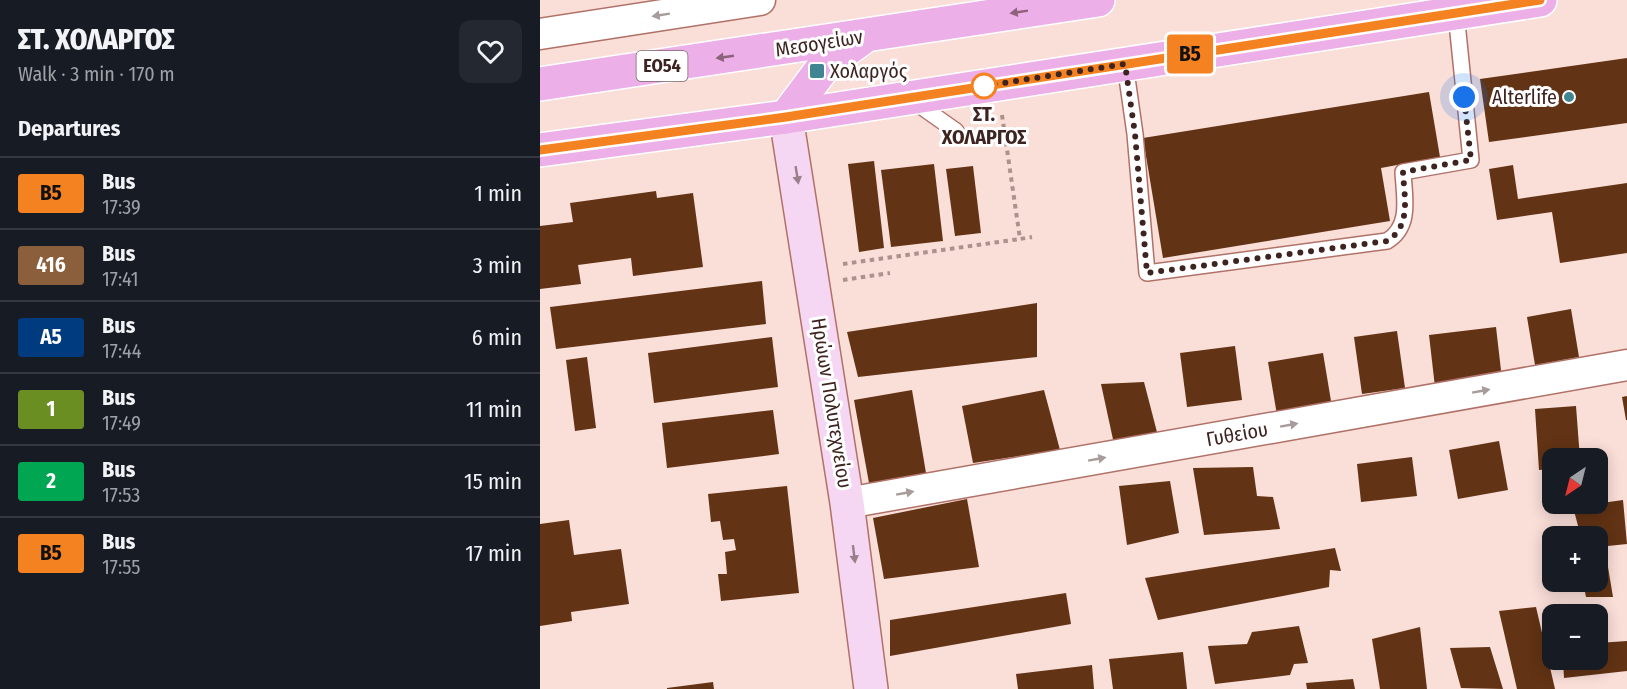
<!DOCTYPE html>
<meta charset="utf-8">
<style>
:root{--surface:#171b24;--page:#242831;--text:#f1f3f6;--muted:#9ea1a6;--line:#363941}
body{margin:0;font-family:"Fira Sans Condensed",sans-serif;background:var(--page);color:var(--text);height:100vh;display:flex;flex-direction:column;font-size:22px;white-space:nowrap}
*{box-sizing:border-box;margin:0}
p{font-size:20px;color:var(--muted)}
.icon{flex:none;width:33px;height:33px;fill:none;stroke:currentColor;stroke-width:2;stroke-linecap:round;stroke-linejoin:round}
.map{position:relative;flex:1;overflow:hidden}
.drawer{display:flex;flex-direction:column;background:var(--surface);width:540px}
.drawer>*{flex:none}
.badge{padding:0 12px;border-radius:4px;font-size:21px;line-height:39px}
.needle{width:39px;rotate:215deg}
.tools{position:absolute;left:1002px;top:448px;display:grid;gap:12px}
.tools a{display:grid;place-items:center;width:66px;height:66px;border-radius:12px;background:var(--surface);box-shadow:0 3px 15px #0003;font-size:30px}
.you{position:absolute;width:30px;height:30px;margin:-15px;border:4px solid #fff;border-radius:50%;background:#1a73e8;box-shadow:0 0 0 9px #1a73e833}
.map>.badge{position:absolute;translate:-50% -50%;box-shadow:0 0 0 3px #fff}
h2{padding:0 18px;font-size:22px;line-height:54px}
.round{display:grid;place-items:center;flex:none;width:63px;height:63px;border-radius:12px;background:var(--page)}
.headline{display:flex;align-items:center;justify-content:space-between;height:102px;padding:0 18px}
h1{font-size:28px;font-weight:800;line-height:45px}
ul{padding:0;list-style:none}
li{display:flex;align-items:center;gap:18px;height:72px;padding:0 18px;border-top:2px solid var(--line)}
li div{flex:1}
li b{display:block;font-size:22px}
li em{font-style:normal}
li .badge{min-width:66px;font-weight:700;text-align:center}
main{display:flex;flex:1;min-height:0}
.map>svg:first-child{display:block}
.building{fill:#623314}
.lines{fill:none;stroke-linecap:round;stroke-linejoin:round}
.lane-casing{stroke:#b07268;stroke-width:18}
.street-casing{stroke:#b07268;stroke-width:33}
.secondary-casing{stroke:#b07268;stroke-width:36}
.primary-casing{stroke:#fff;stroke-width:36}
.path{stroke:#ac918c;stroke-width:4;stroke-dasharray:4.5 4.5;stroke-linecap:butt}
.lane{stroke:#fff;stroke-width:15}
.street{stroke:#fff;stroke-width:30}
.secondary{stroke:#f5d7f3;stroke-width:33}
.primary{stroke:#ecafe7;stroke-width:33}
.oneway{fill:#8c637a}
.oneway2{fill:#a89c9b}
.oneway3{fill:#9a7e8a}
.line-casing{stroke:#fff;stroke-width:14}
.line{stroke:#f58220;stroke-width:9}
.walk{stroke:#3e2420;stroke-width:6;stroke-dasharray:0 10.8}
.poi-dot{fill:#408591;stroke:#fff;stroke-width:2}
.stop-dot{fill:#fff;stroke:#f58220;stroke-width:3}
.labels{text-anchor:middle;dominant-baseline:central;stroke-width:6;stroke-linejoin:round;paint-order:stroke}
.shield{fill:#fff;stroke:#786663;stroke-width:1.5}
.shield-label{font-size:18px;font-weight:bold;fill:#3e2420}
.street-label{font-size:20px;fill:#3e2420;stroke:#fff}
.poi-label{font-size:20px;fill:#3e2420;stroke:#fff;text-anchor:start}
.stop-label{font-size:20px;font-weight:bold;fill:#3e2420;stroke:#fff}
</style>
<main>
<section class="drawer">
<div class="headline"><div><h1>ΣΤ. ΧΟΛΑΡΓΟΣ</h1><p>Walk · 3 min · 170 m</p></div><a class="round"><svg class="icon" aria-label="heart" viewBox="0 0 24 24"><path d="M12 20l-8-8c-3-5 5-10 8-4 3-6 11-1 8 4z"/></svg></a></div>
<h2>Departures</h2>
<ul>
<li><span class="badge" style="background:#f58220;color:#111">Β5</span><div><b>Bus</b><p>17:39</p></div><em>1 min</em></li>
<li><span class="badge" style="background:#8b5e3c;color:#fff">416</span><div><b>Bus</b><p>17:41</p></div><em>3 min</em></li>
<li><span class="badge" style="background:#003b80;color:#fff">A5</span><div><b>Bus</b><p>17:44</p></div><em>6 min</em></li>
<li><span class="badge" style="background:#6b8e23;color:#fff">1</span><div><b>Bus</b><p>17:49</p></div><em>11 min</em></li>
<li><span class="badge" style="background:#00a651;color:#fff">2</span><div><b>Bus</b><p>17:53</p></div><em>15 min</em></li>
<li><span class="badge" style="background:#f58220;color:#111">Β5</span><div><b>Bus</b><p>17:55</p></div><em>17 min</em></li>
</ul>
</section>
<div class="map">
<svg width="1087" height="689" viewBox="0 0 1087 689">
<rect width="100%" height="100%" fill="#faded8"/>
<g class="building">
<polygon points="1087,58 1087,123 949,142 940,79"/>
<polygon points="889,92 900,157 841,168 850,221 623,258 603,138"/>
<polygon points="334,161 344,248 319,252 308,164"/>
<polygon points="394,164 403,241 351,247 341,170"/>
<polygon points="973,165 978,199 1087,183 1087,253 1020,263 1012,212 957,220 949,169"/>
<polygon points="433,166 441,233 415,236 406,169"/>
<polygon points="116,191 117,198 153,193 163,267 93,276 91,258 38,265 41,284 0,289 0,226 33,222 30,203"/>
<polygon points="222,281 226,324 16,349 10,307"/>
<polygon points="497,303 497,357 318,377 307,332"/>
<polygon points="1031,309 1039,357 995,365 987,317"/>
<polygon points="956,327 962,379 895,387 889,335"/>
<polygon points="857,331 865,388 822,394 814,337"/>
<polygon points="232,337 238,387 114,403 108,353"/>
<polygon points="695,346 702,400 647,407 640,353"/>
<polygon points="783,353 792,407 737,415 728,362"/>
<polygon points="47,357 56,428 35,431 26,360"/>
<polygon points="604,382 618,436 574,444 561,384"/>
<polygon points="372,390 386,473 329,483 314,400"/>
<polygon points="504,390 520,450 433,463 422,406"/>
<polygon points="1087,396 1087,420 1086,420 1082,397"/>
<polygon points="1036,406 1040,459 1012,459 1012,469 999,470 995,409"/>
<polygon points="233,410 239,454 127,468 122,423"/>
<polygon points="959,441 968,490 918,499 909,450"/>
<polygon points="872,457 877,496 821,502 817,464"/>
<polygon points="713,467 717,496 733,497 740,529 664,535 653,468"/>
<polygon points="630,481 639,533 587,545 579,486"/>
<polygon points="247,486 259,593 181,601 178,574 187,574 185,552 196,550 194,539 183,540 180,521 171,522 168,494"/>
<polygon points="427,499 439,567 344,579 333,518"/>
<polygon points="1083,500 1087,544 1058,547 1058,537 1041,537 1033,507"/>
<polygon points="29,520 34,555 81,549 89,604 31,612 32,621 0,626 0,524"/>
<polygon points="795,548 801,571 790,570 789,587 618,620 605,578"/>
<polygon points="1058,567 1068,567 1073,597 1046,597 1043,582 1058,582"/>
<polygon points="526,593 531,624 350,656 350,620"/>
<polygon points="996,607 1015,689 977,689 959,611"/>
<polygon points="759,626 768,663 754,664 750,675 675,684 668,646 707,644 712,632"/>
<polygon points="880,627 887,689 840,689 832,639"/>
<polygon points="1087,641 1087,671 1024,678 1023,660 1058,660 1058,643"/>
<polygon points="950,647 963,689 921,688 910,648"/>
<polygon points="643,652 647,689 573,689 569,659"/>
<polygon points="552,665 554,689 478,689 476,674"/>
<polygon points="813,679 815,689 767,689 766,683"/>
<polygon points="173,682 174,689 127,689 127,688"/>
</g>
<g class="lines">
<defs>
<g id="lane">
<path d="M585,64L595,134L607,273L847,241C872,226 864,196 863,172L931,160L916,13"/>
<polyline points="372,100 416,131"/>
</g>
<g id="street">
<polyline points="0,34 220,0"/>
<polyline points="307,503 1087,365"/>
</g>
<polyline id="secondary" points="246,117 307,503 331,689"/>
<g id="primary">
<polyline points="0,84 558,0"/>
<polyline points="246,117 285,65 321,39"/>
<polyline points="0,150 246,117 1000,0"/>
</g>
</defs>
<use href="#lane" class="lane-casing"/>
<use href="#street" class="street-casing"/>
<use href="#secondary" class="secondary-casing"/>
<use href="#primary" class="primary-casing"/>
<g class="path">
<polyline points="462,115 480,239 492,237"/>
<polyline points="303,264 480,239"/>
<polyline points="303,280 350,273"/>
</g>
<use href="#lane" class="lane"/>
<use href="#street" class="street"/>
<use href="#secondary" class="secondary"/>
<use href="#primary" class="primary"/>
</g>
<defs><path id="oneway-solid" d="M-6-.8H1V-3.2L6.5 0L1 3.2V.8H-6Z" transform="scale(1.5)"/></defs>
<g class="oneway">
<use href="#oneway-solid" transform="translate(479 12) rotate(171)"/>
<use href="#oneway-solid" transform="translate(185 57) rotate(172)"/>
</g>
<g class="oneway2">
<use href="#oneway-solid" transform="translate(121 15) rotate(171)"/>
<use href="#oneway-solid" transform="translate(941 391) rotate(-10)"/>
<use href="#oneway-solid" transform="translate(749 425) rotate(-10)"/>
<use href="#oneway-solid" transform="translate(557 459) rotate(-10)"/>
<use href="#oneway-solid" transform="translate(365 493) rotate(-10)"/>
</g>
<g class="oneway3">
<use href="#oneway-solid" transform="translate(257 175) rotate(81)"/>
<use href="#oneway-solid" transform="translate(314 554) rotate(83)"/>
</g>
<g class="lines">
<defs>
<polyline id="line" points="0,150 246,117 1000,0"/>
</defs>
<use href="#line" class="line-casing"/>
<use href="#line" class="line"/>
<path class="walk" d="M444,86L585,64L595,134L607,273L847,241C872,226 864,196 863,172L931,160L924,97"/>
</g>
<g class="poi-dot">
<rect x="269" y="63" width="16" height="16" rx="3"/>
<circle cx="1029" cy="97" r="6"/>
</g>
<circle class="stop-dot" cx="444" cy="86" r="12"/>
<g class="labels">
<rect class="shield" x="96.5" y="51" width="51" height="30" rx="4.5"/>
<g class="shield-label">
<text x="122" y="66">ΕΟ54</text>
</g>
<g class="street-label">
<text transform="translate(279 43) rotate(-9)">Μεσογείων</text>
<text transform="translate(292 403) rotate(81)">Ηρώων Πολυτεχνείου</text>
<text transform="translate(697 434) rotate(-10)">Γυθείου</text>
</g>
<g class="poi-label">
<text x="290" y="71">Χολαργός</text>
<text x="1017" y="97" text-anchor="end">Alterlife</text>
</g>
<g class="stop-label">
<text x="444" y="114">ΣΤ.<tspan x="444" dy="23">ΧΟΛΑΡΓΟΣ</tspan></text>
</g>
</g>
</svg>
<div class="tools">
<a><svg class="needle" viewBox="-14 -14 28 28"><path d="M0-13l5 13h-10z" fill="#e53935"/><path d="M0 13l5-13h-10z" fill="#9ea1a6"/></svg></a>
<a>+</a>
<a>−</a>
</div>
<div class="you" style="left:924px;top:97px"></div>
<b class="badge" style="left:650px;top:54px;background:#f58220;color:#111">Β5</b>
</div>
</main>
